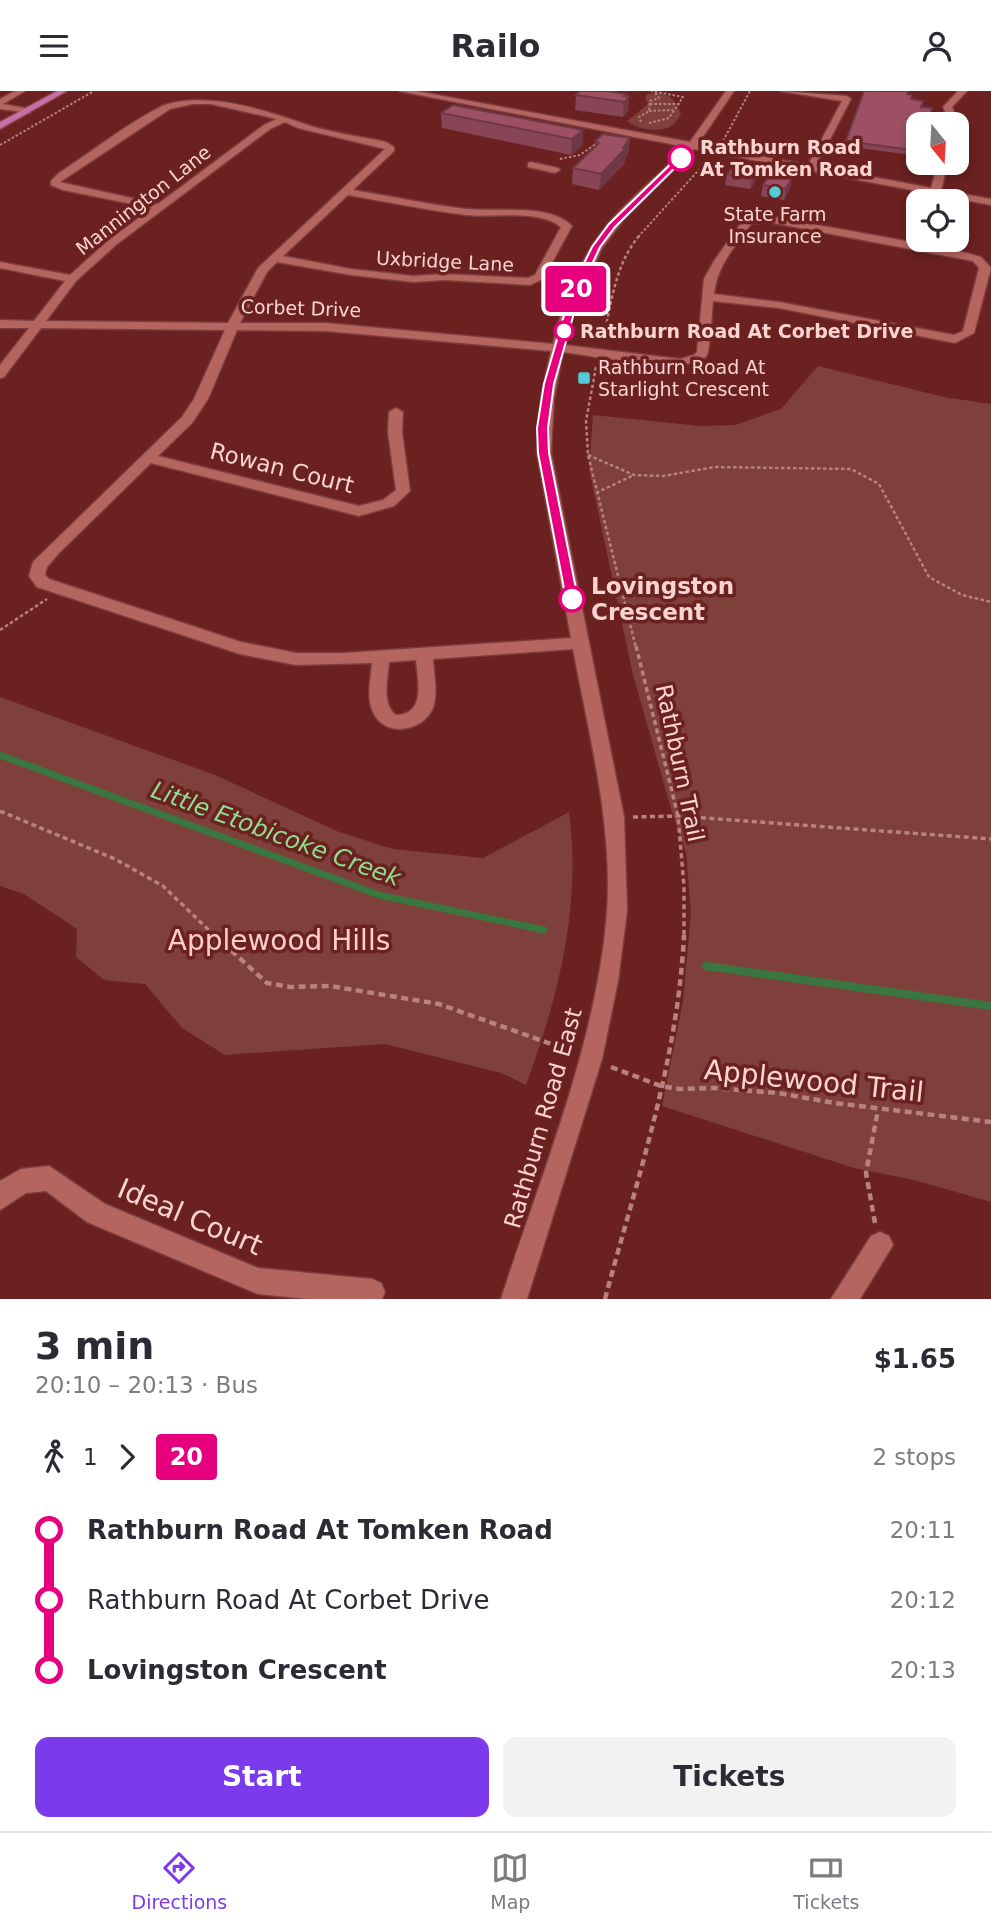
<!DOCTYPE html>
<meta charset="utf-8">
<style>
:root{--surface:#fff;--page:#f2f2f3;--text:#2b2b33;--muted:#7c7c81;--line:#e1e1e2;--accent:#7c3aed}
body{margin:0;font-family:"DejaVu Sans",sans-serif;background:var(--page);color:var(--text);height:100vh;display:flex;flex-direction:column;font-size:26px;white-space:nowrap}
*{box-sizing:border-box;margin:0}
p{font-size:23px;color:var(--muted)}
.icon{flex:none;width:38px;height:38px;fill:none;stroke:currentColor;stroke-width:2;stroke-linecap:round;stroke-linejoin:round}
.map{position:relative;height:1208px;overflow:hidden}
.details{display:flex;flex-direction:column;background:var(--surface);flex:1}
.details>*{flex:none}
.badge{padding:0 14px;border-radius:5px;font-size:24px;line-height:46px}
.needle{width:46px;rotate:162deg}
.buttons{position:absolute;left:906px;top:21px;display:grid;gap:14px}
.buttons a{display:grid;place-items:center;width:63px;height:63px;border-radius:14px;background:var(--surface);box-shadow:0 4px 10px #0003;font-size:35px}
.map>.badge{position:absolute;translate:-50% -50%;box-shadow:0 0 0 4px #fff}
.legs{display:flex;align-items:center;gap:10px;height:77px;padding:0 35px;font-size:23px}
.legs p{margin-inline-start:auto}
.headline{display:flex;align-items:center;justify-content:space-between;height:119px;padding:0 35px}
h1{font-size:38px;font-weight:800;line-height:52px}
.cta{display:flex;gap:14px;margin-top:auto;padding:14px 35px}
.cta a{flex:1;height:80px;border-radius:14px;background:var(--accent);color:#fff;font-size:28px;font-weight:800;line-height:80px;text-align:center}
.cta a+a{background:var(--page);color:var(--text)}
ul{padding:0 35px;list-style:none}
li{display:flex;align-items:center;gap:24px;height:70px;font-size:26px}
li i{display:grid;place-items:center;width:10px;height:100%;margin:0 9px;background:currentColor}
li i::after{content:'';width:18px;height:18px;margin:-9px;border:5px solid;border-radius:50%;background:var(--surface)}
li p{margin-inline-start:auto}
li:first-child i{background:linear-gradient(#0000 50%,currentColor 0)}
li:last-child i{background:linear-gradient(currentColor 50%,#0000 0)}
header{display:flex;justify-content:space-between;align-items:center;height:91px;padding:0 35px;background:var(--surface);font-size:32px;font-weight:800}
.menu{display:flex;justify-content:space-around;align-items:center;height:98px;border-top:2px solid var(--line);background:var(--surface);font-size:19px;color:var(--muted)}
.menu a{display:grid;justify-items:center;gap:4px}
.menu .selected{color:var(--accent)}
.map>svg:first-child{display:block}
.green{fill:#7f3f3b}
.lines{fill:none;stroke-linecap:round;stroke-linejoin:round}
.stream-far1{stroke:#3a763f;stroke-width:7}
.stream{stroke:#3a763f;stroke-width:8}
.minor-casing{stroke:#7c3c3f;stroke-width:3}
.major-casing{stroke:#7c3c3f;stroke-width:3}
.path-far3{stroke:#b7827f;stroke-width:2;stroke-dasharray:2.5 2;stroke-linecap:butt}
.path-far2{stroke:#b7827f;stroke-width:2.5;stroke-dasharray:3.5 2.5;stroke-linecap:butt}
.path-far1{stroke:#b7827f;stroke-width:3.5;stroke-dasharray:5 3.5;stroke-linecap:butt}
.path{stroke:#b7827f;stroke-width:4.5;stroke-dasharray:7 4.5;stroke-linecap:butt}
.minor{fill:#b5655f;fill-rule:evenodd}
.major{fill:#c66ea6;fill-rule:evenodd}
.wall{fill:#874555}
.shaded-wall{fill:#6e3845}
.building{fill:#9d5063;stroke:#6e3845;stroke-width:2}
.line-1{fill:#e6007e;stroke:#fff;stroke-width:2}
.stop-1-dot{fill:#fff;stroke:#e6007e;stroke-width:3.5}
.poi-dot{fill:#52cbd8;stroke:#6a211f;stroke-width:2.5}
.labels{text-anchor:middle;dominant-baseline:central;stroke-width:7;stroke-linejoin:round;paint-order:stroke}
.far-stop-label{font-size:19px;font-weight:bold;fill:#f9d4d0;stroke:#6a211f;text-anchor:start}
.far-street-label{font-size:19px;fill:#f9d4d0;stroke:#6a211f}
.far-poi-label{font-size:19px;fill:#f9d4d0;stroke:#6a211f}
.street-label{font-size:23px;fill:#f9d4d0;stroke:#6a211f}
.stop-label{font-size:23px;font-weight:bold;fill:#f9d4d0;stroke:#6a211f;text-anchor:start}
.water-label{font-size:24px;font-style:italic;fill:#8cde90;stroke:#6a211f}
.near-park-label{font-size:28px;fill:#fdcec9;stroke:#6a211f}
.near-street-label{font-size:28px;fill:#f9d4d0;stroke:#6a211f}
</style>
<header><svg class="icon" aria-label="menu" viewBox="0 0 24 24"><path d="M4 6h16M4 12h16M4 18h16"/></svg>Railo<svg class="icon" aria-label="person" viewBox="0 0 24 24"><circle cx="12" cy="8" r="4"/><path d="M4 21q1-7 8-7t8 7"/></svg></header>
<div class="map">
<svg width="991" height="1208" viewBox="0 0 991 1208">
<rect width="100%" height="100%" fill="#6a211f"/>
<g class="green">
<path d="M659,2C672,5 676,10 681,23C679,26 677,30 674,33C663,43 637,39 627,30L648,13L645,7L647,3Z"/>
<polygon points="818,275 944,306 991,313 991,1111 914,1089 854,1077 662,1015 683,910 691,822 686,762 672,721 633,584 589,378 593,324 701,335 735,334 781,318"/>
<path d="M0,606L215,684L339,741L393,758L483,767L569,721C582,814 558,907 526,994L501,982L385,953L225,964L182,937L145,893L104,889L76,866L77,838L24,803L0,795Z"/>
</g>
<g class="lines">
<polyline class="stream-far1" points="0,664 379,804 544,839"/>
<polyline class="stream" points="706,875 991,915"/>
<defs>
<g id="minor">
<polygon points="15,0 25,0 3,13 30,18 30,22 0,18 0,8"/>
<path d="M399,0H416L690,51L726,0H734L698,53L808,74L842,10L780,0L847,5L851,8L816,75L931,97L938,72H948L941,99L991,108V114L694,58L623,129L602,157L577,212L564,254L680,268L694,264L697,261L704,188L714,170L744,128L768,125L955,159L981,166L991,177L974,242L955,252L779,217L713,210C712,220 710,259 707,264C694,286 588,264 563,261L554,307L551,362L624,726L627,820L618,890L602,968L527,1208H501C541,1084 597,951 607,821C613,733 589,644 573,558L433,568C434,584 438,602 433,617C423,641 384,647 373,621C366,606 371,588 372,572L296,574L240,563L37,496L29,485L33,471L182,326L194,308L225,239L41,237L4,286L0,287V274L29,237H0V229L34,230L65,190L0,177V171L70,184L109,149L152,117L63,99L51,94V90L59,82C93,60 126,33 162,15C204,0 262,18 302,32C329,42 359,45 386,51L394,56V60L353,99C391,105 429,114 467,118C497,121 550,112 572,135L543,188L530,194L444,189L413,191L351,184L277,171L267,181L240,232H325L553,253C564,207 583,159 616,124C638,100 664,80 686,56ZM193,13H211L277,28L264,34L158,113L60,91L170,18ZM285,31L298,37L385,58L258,177L228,232L46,230L76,190L117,153L270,38ZM348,104C387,111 426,119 466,124C493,127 539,118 561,136L535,184L528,187L444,183L413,185L351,178L283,165ZM768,131L973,170L979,177L963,240L954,244L779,211L714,203C717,175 735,155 751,133ZM237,239L325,240L551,260L541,307L537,362L571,547L344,562H296L241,551L49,488L45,484L47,476L59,462L151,372L359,425L394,415L410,400L402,341L403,321L396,317L389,321L388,341L396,399L383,409L359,415L158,365L192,332L208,308ZM416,569C418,591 426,623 396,624C381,613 388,587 389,571Z"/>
<polygon points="958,0 967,0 952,16 956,26 955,33 947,33 948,26 943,16"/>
<polygon points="531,71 558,77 560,79 555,82 528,76 528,72"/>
<polygon points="49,1075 105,1113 258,1177 372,1188 381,1192 385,1201 382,1208 308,1208 258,1203 87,1131 46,1100 26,1102 0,1119 0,1090 21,1078"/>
<polygon points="880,1141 889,1145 893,1154 860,1208 831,1208 871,1145"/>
</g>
<polygon id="major" points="57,0 67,0 0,38 0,31"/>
</defs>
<use href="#minor" class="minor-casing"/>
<use href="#major" class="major-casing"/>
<g class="path-far3">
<polyline points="650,13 680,13"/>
<polyline points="649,20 673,19"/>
<polyline points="641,31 639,26 649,20 650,10 659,7 654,0"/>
<polyline points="649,32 669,27 683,6 651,0"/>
<polyline points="723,50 750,0"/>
<polyline points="0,54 94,0"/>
<polyline points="560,68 580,64 597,52"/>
<polyline points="638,146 707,70"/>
</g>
<g class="path-far2">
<path d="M603,249C611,214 615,172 640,144"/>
<polyline points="596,276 586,330 588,364 636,557"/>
<polyline points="588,364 634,384 663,385 715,376 851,378 879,393 929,486 962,504 991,511"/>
<polyline points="596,402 634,384"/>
<polyline points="0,539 47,508"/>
</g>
<g class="path-far1">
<polyline points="636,555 678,725 684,795 684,846"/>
<polyline points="0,720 115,768 163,795 216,846"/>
<polyline points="633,726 678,725 991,748"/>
</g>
<g class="path">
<polyline points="214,844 267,892 290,896 330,895 439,913 571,960"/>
<polyline points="611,976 661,995 679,998 713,997 778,1002 835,1012 991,1031"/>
<polyline points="875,1132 866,1082 878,1019"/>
<path d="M605,1208C637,1088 678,969 684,844"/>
</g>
<use href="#minor" class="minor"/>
<use href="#major" class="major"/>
</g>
<g class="wall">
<polygon points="580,0 617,0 616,2 629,5 628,20 623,26 575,19 576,4"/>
<polygon points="908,3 911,8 921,16 919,33 919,65 844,55 846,50"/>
<polygon points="441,22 583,39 582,55 571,64 442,37"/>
<polygon points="630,47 628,63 625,68 624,73 599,99 572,93 573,77 595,57 595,50"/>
<polygon points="757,80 755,91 750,98 725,94 727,83"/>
<polygon points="792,86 790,97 784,109 761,105 763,94"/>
</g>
<g class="shaded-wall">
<polygon points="626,3 625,10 629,5 628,20 623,26 624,5"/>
<polygon points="583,39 582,55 571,64 572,48"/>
<polygon points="630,47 628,63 625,68 624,73 599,99 601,83"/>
<polygon points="757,80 755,91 750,98 752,88"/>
<polygon points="792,86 790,97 784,109 786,98"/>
</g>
<g class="building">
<polygon points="580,0 606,0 626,3 624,5 629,5 625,11 576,4"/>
<polygon points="864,0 908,0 907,3 912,4 911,8 923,10 921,16 932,17 931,25 946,27 945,33 919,33 919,60 846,50"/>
<polygon points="453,14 583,39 572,48 441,22"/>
<polygon points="603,43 630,47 623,57 626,57 601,83 573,77 599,52 595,50"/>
<polygon points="733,76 757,80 752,88 727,83"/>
<polygon points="770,83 792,86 786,98 763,94"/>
</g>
<polygon class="line-1" points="679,65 685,67 615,136 600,156 581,197 554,293 548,337 549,362 578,508 572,513 566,508 538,362 537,337 544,293 572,197 592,156 609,133"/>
<g class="stop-1-dot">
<circle cx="681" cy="67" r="12"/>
<circle cx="564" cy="240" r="9"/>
<circle cx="572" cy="508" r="12"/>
</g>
<g class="poi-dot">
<circle cx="775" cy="101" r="7"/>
<rect x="577" y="280" width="14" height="14" rx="3.5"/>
</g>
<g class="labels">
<g class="far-stop-label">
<text x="700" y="56">Rathburn Road<tspan x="700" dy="22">At Tomken Road</tspan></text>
<text x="580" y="240">Rathburn Road At Corbet Drive</text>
</g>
<g class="far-street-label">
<text transform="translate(143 109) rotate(-38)">Mannington Lane</text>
<text transform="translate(445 170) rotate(3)">Uxbridge Lane</text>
<text transform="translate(301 217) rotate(2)">Corbet Drive</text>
</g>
<g class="far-poi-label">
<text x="775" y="123">State Farm<tspan x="775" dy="22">Insurance</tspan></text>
<text x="598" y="276" text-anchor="start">Rathburn Road At<tspan x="598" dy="22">Starlight Crescent</tspan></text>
</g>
<g class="street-label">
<text transform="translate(282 377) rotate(14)">Rowan Court</text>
<text transform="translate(680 672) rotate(78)">Rathburn Trail</text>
<text transform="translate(543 1027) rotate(-74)">Rathburn Road East</text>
</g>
<g class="stop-label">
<text x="591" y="495">Lovingston<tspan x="591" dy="26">Crescent</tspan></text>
</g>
<g class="water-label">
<text transform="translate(276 743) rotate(20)">Little Etobicoke Creek</text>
</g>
<g class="near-park-label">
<text x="279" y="849">Applewood Hills</text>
</g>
<g class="near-street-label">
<text transform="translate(814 990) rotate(6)">Applewood Trail</text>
<text transform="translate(190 1126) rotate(23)">Ideal Court</text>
</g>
</g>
</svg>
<div class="buttons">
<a><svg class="needle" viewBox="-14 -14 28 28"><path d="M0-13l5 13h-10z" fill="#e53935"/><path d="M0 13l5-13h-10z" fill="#7c7c81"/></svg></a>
<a><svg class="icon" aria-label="locate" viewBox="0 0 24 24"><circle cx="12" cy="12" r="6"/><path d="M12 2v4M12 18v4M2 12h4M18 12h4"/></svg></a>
</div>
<b class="badge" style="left:576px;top:198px;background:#e6007e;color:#fff">20</b>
</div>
<section class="details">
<div class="headline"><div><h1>3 min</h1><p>20:10 – 20:13 · Bus</p></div><b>$1.65</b></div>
<div class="legs"><svg class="icon" aria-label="walk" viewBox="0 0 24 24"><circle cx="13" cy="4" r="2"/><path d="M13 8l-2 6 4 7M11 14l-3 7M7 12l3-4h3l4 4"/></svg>1<svg class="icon" aria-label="forward" viewBox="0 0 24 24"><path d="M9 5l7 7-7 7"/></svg><b class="badge" style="background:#e6007e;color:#fff">20</b><p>2 stops</p></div>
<ul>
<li><i style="color:#e6007e"></i><b>Rathburn Road At Tomken Road</b><p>20:11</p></li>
<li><i style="color:#e6007e"></i><span>Rathburn Road At Corbet Drive</span><p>20:12</p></li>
<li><i style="color:#e6007e"></i><b>Lovingston Crescent</b><p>20:13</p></li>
</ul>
<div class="cta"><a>Start</a><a>Tickets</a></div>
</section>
<nav class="menu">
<a class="selected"><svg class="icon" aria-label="directions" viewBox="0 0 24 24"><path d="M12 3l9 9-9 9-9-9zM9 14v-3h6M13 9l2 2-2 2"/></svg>Directions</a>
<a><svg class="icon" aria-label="map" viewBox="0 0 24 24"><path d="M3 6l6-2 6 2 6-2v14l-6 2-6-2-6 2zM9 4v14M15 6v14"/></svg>Map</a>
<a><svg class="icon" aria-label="tickets" viewBox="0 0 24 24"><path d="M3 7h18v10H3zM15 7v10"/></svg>Tickets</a>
</nav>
